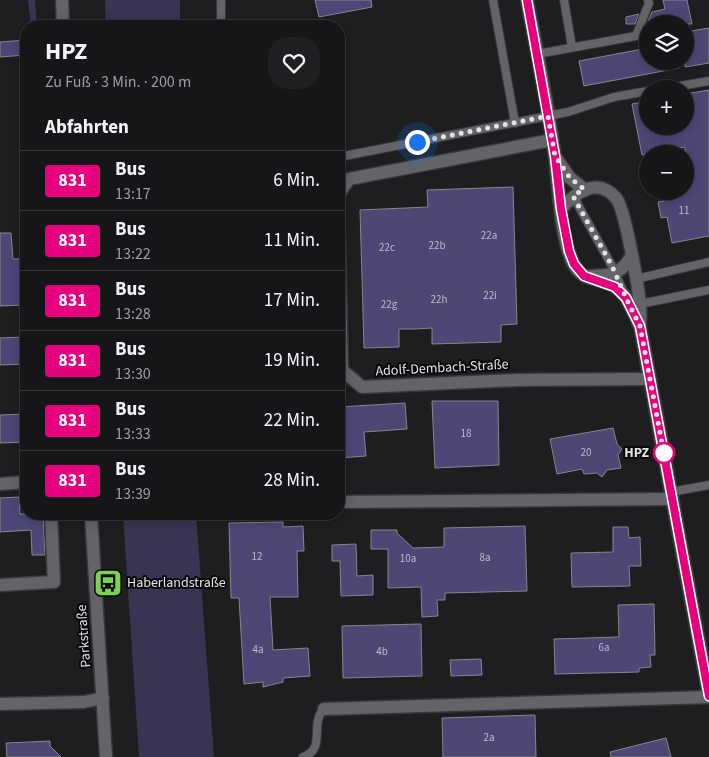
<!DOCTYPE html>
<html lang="de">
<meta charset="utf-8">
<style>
:root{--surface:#161619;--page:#1f1f22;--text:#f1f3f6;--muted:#9e9fa2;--line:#353538}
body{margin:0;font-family:"Source Sans 3",sans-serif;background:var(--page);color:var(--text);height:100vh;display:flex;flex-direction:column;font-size:19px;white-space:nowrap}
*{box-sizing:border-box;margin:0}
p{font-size:16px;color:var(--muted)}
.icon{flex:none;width:28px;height:28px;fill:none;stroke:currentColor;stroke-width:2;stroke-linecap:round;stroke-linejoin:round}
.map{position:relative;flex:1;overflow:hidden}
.side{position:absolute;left:20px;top:20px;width:325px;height:500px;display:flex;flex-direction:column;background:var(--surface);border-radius:20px;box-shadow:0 2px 12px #0003,0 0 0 1px var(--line)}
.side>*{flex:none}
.badge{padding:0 10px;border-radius:4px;font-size:18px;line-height:32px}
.controls{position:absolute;left:639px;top:15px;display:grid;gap:10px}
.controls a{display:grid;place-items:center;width:55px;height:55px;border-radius:50%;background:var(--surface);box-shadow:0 2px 12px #0003,0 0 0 1px var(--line);font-size:25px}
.you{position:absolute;width:25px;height:25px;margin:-12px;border:4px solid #fff;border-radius:50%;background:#1a73e8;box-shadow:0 0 0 8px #1a73e833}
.map>.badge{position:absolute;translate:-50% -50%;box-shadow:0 0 0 2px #fff}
h2{padding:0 25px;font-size:19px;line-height:45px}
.round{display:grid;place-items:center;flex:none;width:52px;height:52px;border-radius:20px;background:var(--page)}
.headline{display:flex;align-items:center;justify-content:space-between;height:85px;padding:0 25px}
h1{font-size:24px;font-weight:700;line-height:38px}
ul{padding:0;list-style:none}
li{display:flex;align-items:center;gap:15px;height:60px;padding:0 25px;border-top:1px solid var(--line)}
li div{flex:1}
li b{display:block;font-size:19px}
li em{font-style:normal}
li .badge{min-width:55px;font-weight:700;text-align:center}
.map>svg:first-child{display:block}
.green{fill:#383552}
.building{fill:#4c4775;stroke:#87878b}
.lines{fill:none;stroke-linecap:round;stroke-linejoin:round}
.lane-casing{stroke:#38383b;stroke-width:10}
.street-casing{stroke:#38383b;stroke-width:15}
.secondary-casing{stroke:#38383b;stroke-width:15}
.lane{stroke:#646468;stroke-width:8}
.street{stroke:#646468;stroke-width:12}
.secondary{stroke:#646468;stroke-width:12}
.line-casing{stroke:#fff;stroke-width:11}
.line{stroke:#e6007e;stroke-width:8}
.walk{stroke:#e3e3e5;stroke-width:5;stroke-dasharray:0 9}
.stop-dot{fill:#fff;stroke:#e6007e;stroke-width:2.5}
.labels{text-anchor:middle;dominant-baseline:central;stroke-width:4;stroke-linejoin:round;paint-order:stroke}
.number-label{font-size:11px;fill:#bdbcc9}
.street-label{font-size:14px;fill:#e3e3e5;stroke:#08080a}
.stop-label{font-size:14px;font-weight:bold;fill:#e3e3e5;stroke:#08080a;text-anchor:end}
.poi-label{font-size:14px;fill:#e3e3e5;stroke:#08080a;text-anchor:start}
</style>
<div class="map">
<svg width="709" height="757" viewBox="0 0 709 757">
<rect width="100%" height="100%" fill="#1e1e21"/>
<g class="green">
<polygon points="28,0 35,0 37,26 31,26"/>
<polygon points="105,0 180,0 180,26 106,26"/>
<polygon points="123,514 196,514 214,757 139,757"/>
</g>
<g class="building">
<polygon points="315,0 371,0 372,7 319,17"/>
<polygon points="663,0 687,0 692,24 647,24 652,12 665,9"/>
<polygon points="639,14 635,24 626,24 626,17"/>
<polygon points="709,28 709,63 685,67 685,32"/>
<polygon points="26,40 26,55 0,57 0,42"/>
<polygon points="648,48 648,61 678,61 679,68 584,86 579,61"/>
<polygon points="709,90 709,236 672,243 667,217 661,218 658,202 664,201 663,191 685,191 685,147 642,155 632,104 648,101 648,126 685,126 685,94"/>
<polygon points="513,187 517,324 501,325 501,342 432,344 432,328 415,329 399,329 399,347 364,348 360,210 428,207 427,190"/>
<polygon points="0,233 11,233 13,259 20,259 23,305 0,306"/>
<polygon points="26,337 26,364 0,365 0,338"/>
<polygon points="432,401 498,401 499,465 435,468"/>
<polygon points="405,403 407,429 364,432 366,456 339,458 339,407"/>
<polygon points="26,414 26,442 0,443 0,415"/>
<polygon points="613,428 617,444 622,449 618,455 621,468 607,470 602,477 597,473 584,474 582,469 557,474 550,439"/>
<polygon points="19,497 20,514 43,514 45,555 32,555 31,530 0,532 0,498"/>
<polygon points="283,522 283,527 303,526 304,551 297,551 298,597 270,597 273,650 308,648 310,676 283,678 283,682 263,687 263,682 244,684 239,598 231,598 229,523"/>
<polygon points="525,526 527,591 445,593 445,600 437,600 438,616 422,617 421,587 388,588 388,549 371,549 371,530 397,530 397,533 413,548 444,547 444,528"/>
<polygon points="613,527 628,527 629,538 640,537 641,566 629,566 630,586 572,587 571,553 613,552"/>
<polygon points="356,544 357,576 373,575 373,595 341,596 340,561 332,561 332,545"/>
<polygon points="654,604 655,655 650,655 651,667 639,668 639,672 555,674 554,639 619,637 618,605"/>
<polygon points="421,624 422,676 343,678 342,626"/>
<polygon points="481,659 482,675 451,676 450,660"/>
<polygon points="535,715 536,757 443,757 442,718"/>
<polygon points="666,738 671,757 611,757 610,752"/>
<polygon points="50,741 50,746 61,757 7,757 6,743"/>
</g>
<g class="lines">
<defs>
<g id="lane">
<polyline points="493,0 515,123"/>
<polyline points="564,0 572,47"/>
<polyline points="221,26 221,0"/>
<polyline points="537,54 636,36 649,3 648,0"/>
<polyline points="663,89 709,81"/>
<polyline points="339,157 548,116 568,112 614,97 648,91"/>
<polyline points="573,196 612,266 623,291"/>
<polyline points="636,279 709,262"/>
<polyline points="640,304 709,290"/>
<polyline points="671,492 709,485"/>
<path d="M303,757C327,749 309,723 324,709"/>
</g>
<g id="street">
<polyline points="62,0 63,26"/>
<polyline points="339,194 349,179 552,140"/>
<polyline points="339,238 342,370 362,387 517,380 650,379"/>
<polyline points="0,484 26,482"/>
<polyline points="339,502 672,499"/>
<polyline points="91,514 106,757"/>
<polyline points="0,585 54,582 51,514"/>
<polyline points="0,704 84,702 103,698"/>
<polyline points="324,709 709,697"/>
</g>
<g id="secondary">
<path d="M527,0C537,52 548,105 555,158C559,188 560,236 573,263C582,282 599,277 614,286C627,294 633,311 639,324"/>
<polyline points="556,158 570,178 584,189"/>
<path d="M561,209C575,193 597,176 616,198C625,208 639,290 640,307C641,313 640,320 640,326L709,696"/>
<path d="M591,276C611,275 620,275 631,257"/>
</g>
</defs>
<use href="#lane" class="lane-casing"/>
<use href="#street" class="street-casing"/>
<use href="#secondary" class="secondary-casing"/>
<use href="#lane" class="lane"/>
<use href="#street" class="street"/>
<use href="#secondary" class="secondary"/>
</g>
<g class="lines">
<defs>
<polyline id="line" points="527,0 555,156 561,209 569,251 574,264 584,276 615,287 626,298 640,326 709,696"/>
</defs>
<use href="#line" class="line-casing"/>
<use href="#line" class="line"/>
<polyline class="walk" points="417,142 548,116 555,156 570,178 584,189 573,196 612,266 626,298 640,326 664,454 664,453"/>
</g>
<defs>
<symbol id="bus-square" viewBox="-11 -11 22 22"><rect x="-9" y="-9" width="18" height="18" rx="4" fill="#7bd156" stroke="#08080a"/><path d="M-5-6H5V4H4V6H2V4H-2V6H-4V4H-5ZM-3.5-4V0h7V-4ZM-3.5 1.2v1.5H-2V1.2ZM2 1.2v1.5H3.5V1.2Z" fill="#111"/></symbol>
</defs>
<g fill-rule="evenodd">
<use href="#bus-square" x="92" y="567" width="32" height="32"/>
</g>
<circle class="stop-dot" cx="664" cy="453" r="10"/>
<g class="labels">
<g class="number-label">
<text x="684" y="210">11</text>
<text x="489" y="235">22a</text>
<text x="437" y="245">22b</text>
<text x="387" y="247">22c</text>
<text x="490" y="295">22i</text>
<text x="439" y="299">22h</text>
<text x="389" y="304">22g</text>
<text x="466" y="433">18</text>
<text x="586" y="452">20</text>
<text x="257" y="556">12</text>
<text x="485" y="557">8a</text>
<text x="408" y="558">10a</text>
<text x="604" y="647">6a</text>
<text x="258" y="649">4a</text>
<text x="382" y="651">4b</text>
<text x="489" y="737">2a</text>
</g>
<g class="street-label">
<text transform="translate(442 368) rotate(-3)">Adolf-Dembach-Straße</text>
<text transform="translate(84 636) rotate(-94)">Parkstraße</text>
</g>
<g class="stop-label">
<text x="649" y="453">HPZ</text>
</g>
<g class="poi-label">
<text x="127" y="583">Haberlandstraße</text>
</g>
</g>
</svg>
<div class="controls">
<a><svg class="icon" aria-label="layers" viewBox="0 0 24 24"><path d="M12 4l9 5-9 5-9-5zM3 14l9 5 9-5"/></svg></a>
<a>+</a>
<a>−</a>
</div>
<div class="you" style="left:417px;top:142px"></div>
<section class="side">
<div class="headline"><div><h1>HPZ</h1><p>Zu Fuß · 3 Min. · 200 m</p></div><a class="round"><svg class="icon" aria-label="heart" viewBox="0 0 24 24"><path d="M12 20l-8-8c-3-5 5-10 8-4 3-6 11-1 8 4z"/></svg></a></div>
<h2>Abfahrten</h2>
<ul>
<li><span class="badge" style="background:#e6007e;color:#fff">831</span><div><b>Bus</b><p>13:17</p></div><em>6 Min.</em></li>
<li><span class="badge" style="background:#e6007e;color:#fff">831</span><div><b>Bus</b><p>13:22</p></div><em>11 Min.</em></li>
<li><span class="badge" style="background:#e6007e;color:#fff">831</span><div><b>Bus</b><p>13:28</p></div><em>17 Min.</em></li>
<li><span class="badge" style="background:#e6007e;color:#fff">831</span><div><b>Bus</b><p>13:30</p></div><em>19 Min.</em></li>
<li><span class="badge" style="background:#e6007e;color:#fff">831</span><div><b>Bus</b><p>13:33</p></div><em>22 Min.</em></li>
<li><span class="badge" style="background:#e6007e;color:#fff">831</span><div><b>Bus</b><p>13:39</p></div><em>28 Min.</em></li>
</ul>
</section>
</div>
